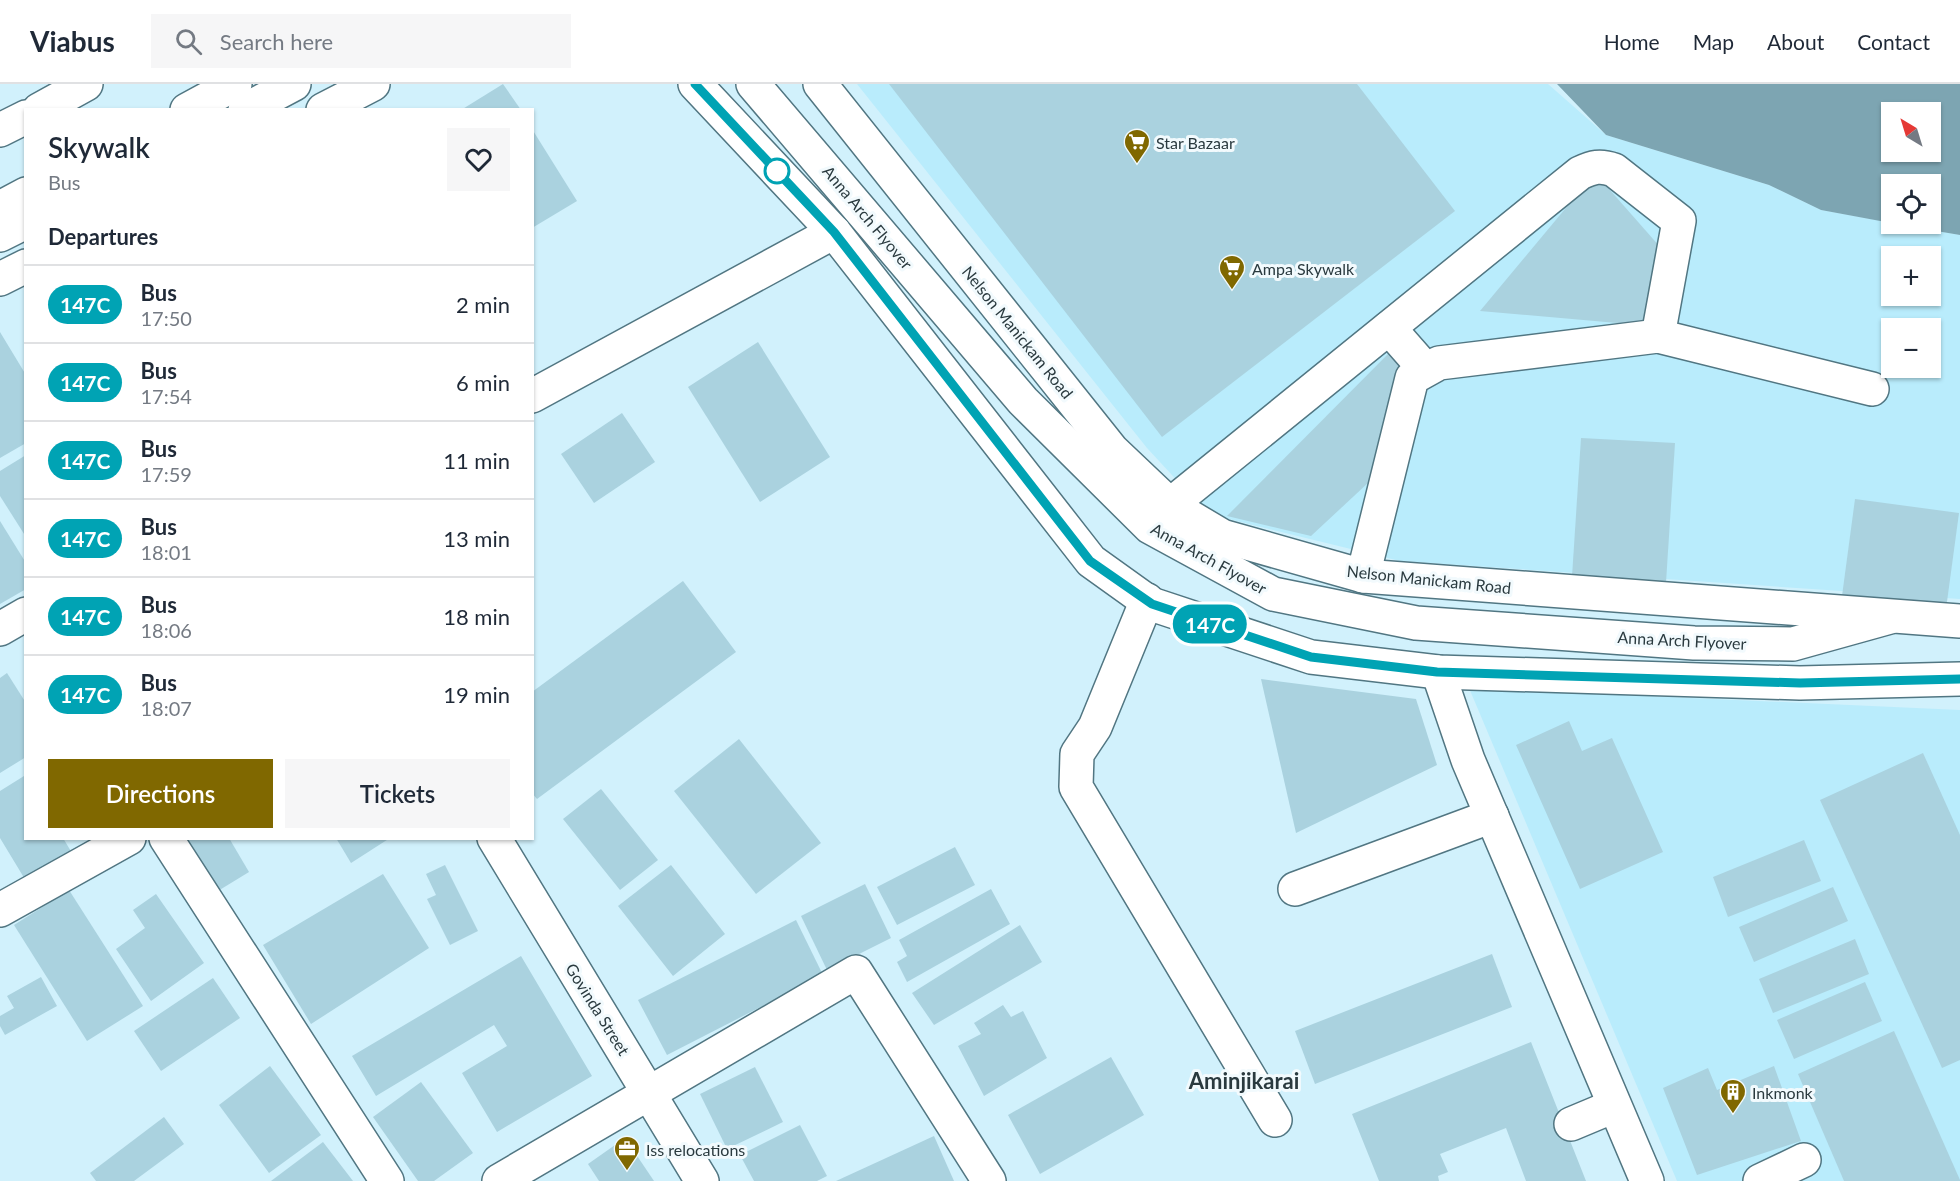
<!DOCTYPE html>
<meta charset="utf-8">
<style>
:root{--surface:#fff;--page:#f6f6f7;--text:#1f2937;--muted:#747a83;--line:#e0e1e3;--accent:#806800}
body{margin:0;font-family:Lato,sans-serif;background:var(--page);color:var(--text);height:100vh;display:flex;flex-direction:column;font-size:22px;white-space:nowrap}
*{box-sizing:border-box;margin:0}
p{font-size:20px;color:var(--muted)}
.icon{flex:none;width:33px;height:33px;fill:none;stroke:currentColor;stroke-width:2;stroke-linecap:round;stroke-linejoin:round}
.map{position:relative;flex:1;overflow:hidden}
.drawer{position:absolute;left:24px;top:24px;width:510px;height:732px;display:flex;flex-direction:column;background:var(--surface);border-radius:0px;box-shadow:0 2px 4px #0004}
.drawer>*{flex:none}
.badge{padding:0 12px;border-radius:20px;font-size:21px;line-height:39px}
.needle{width:39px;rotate:322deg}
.controls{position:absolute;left:1881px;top:18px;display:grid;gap:12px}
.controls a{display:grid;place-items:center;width:60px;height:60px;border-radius:0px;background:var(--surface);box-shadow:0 2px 4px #0004;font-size:30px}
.map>.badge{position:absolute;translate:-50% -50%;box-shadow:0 0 0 3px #fff}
h2{padding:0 24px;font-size:22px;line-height:54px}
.round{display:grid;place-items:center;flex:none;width:63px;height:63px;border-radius:0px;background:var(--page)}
.head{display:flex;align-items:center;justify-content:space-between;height:102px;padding:0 24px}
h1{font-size:28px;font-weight:600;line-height:45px}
.cta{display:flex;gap:12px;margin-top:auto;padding:12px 24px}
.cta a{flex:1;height:69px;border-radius:0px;background:var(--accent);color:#fff;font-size:24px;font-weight:600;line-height:69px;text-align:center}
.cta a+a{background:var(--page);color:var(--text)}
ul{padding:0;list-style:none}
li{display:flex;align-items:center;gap:18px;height:78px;padding:0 24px;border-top:2px solid var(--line)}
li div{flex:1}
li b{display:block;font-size:22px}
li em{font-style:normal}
li .badge{min-width:66px;font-weight:700;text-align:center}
header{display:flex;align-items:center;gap:36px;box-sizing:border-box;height:84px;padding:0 30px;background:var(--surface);border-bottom:2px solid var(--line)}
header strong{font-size:28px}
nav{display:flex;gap:33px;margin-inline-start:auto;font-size:21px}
.search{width:420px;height:54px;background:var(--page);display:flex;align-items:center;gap:15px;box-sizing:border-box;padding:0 21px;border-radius:0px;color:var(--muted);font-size:22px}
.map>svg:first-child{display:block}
.built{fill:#b9ecfc;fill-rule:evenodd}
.water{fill:#7da5b2;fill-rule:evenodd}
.building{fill:#aad2df}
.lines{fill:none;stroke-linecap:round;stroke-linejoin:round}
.minor-casing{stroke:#517682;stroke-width:36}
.major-casing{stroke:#517682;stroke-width:36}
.minor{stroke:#fff;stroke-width:33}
.major{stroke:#fff;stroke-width:33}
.line-casing{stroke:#fff;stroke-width:14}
.line{stroke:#00a3b4;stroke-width:9}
.stop-dot{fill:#fff;stroke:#00a3b4;stroke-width:3}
.labels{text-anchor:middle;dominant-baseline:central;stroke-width:6;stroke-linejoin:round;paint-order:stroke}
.poi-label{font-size:16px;fill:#2a3a3f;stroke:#f2fafd;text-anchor:start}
.street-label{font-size:16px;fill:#2a3a3f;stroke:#f2fafd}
.district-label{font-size:22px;font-weight:bold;fill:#2a3a3f;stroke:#f2fafd}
</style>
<header>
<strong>Viabus</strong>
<div class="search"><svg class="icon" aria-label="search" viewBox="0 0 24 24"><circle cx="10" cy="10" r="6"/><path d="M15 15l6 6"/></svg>Search here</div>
<nav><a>Home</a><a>Map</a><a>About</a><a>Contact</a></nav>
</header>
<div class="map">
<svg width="1960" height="1097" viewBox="0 0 1960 1097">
<rect width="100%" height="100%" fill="#d1f1fc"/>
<g class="built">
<path d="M857,0H1548L1606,51L1769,101L1821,126L1960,151V515L1400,477L1208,430L1147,364ZM1892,172H1930V212H1892ZM1892,244H1930V284H1892Z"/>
<polygon points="1469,604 1960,626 1960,1097 1677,1097"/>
</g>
<path class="water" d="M1557,0H1960V151L1895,140H1930V100H1892L1891,139L1821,126L1769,101L1606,51ZM1892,28H1930V68H1892Z"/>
<g class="building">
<polygon points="503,0 521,26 461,26"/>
<polygon points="889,0 1357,0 1455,127 1162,353"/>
<polygon points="532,45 577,117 532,144"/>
<polygon points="1595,89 1661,164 1651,242 1480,227"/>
<polygon points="0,248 26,291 26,359 0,374"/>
<polygon points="758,258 830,373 760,418 688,303"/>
<polygon points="1392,266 1402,275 1383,385 1311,452 1227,432"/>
<polygon points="622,329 655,378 594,419 561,370"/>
<polygon points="1581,354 1675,359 1665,514 1571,508"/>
<polygon points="26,371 26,453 0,412 0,387"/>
<polygon points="1855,415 1959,429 1946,525 1842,512"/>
<polygon points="0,437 26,479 26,505 0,520"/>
<polygon points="683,497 736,568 537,715 532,709 532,608"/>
<polygon points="7,589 26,619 26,673 0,689 0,594"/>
<polygon points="1261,595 1416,615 1437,681 1296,749"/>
<polygon points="1569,637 1582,667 1612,654 1663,768 1580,805 1516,661"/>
<polygon points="739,655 821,759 756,810 674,707"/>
<polygon points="1923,669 1960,751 1960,976 1942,984 1820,716"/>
<polygon points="24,692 26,754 63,754 72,769 26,797 0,754 0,707"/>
<polygon points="601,705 658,776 620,806 563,735"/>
<polygon points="182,754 229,754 249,788 213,810"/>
<polygon points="336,754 390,754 351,779"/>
<polygon points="1804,756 1821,797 1728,833 1713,793"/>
<polygon points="955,763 975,801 897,841 877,803"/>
<polygon points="445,781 478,847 450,861 427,815 436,811 426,790"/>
<polygon points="671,781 725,850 673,892 618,822"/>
<polygon points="383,790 429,864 311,940 263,861"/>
<polygon points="865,800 891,854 827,886 801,832"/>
<polygon points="1833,803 1848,837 1754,878 1739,843"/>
<polygon points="991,805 1010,840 907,898 897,878 907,872 899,856"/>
<polygon points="69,806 143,922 87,957 14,841"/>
<polygon points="156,810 204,879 151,917 116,865 145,844 133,826"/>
<polygon points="796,836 823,891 667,971 638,916"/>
<polygon points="1020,841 1042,878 934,941 912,909"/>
<polygon points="1855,855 1869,890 1773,929 1759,895"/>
<polygon points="1492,870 1512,923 1315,1000 1295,947"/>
<polygon points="521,872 592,992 497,1048 462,989 507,962 494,941 376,1012 352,972"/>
<polygon points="41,893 57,922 5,951 0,942 0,932 14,924 7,912"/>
<polygon points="213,894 240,934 161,987 134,947"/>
<polygon points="1865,898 1882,937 1794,975 1777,936"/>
<polygon points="1003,921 1011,933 1023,927 1047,974 984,1012 958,962 981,950 974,939"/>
<polygon points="1894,947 1960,1096 1960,1097 1844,1097 1798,990"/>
<polygon points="1531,958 1586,1097 1526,1097 1506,1044 1440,1070 1448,1088 1438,1092 1439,1097 1379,1097 1352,1030"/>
<polygon points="1111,973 1144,1031 1040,1090 1008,1031"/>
<polygon points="270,982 321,1051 269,1089 219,1021"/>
<polygon points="1774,982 1801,1057 1697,1091 1663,1004 1708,984 1717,1006"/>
<polygon points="755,983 783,1038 727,1065 700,1010"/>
<polygon points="421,998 473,1069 434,1097 418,1097 373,1033"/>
<polygon points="164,1033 184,1060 134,1097 96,1097 90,1089"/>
<polygon points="800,1041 827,1092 817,1097 754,1097 740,1071"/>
<polygon points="934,1052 954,1097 836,1097"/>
<polygon points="625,1054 654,1097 599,1097 588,1080"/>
<polygon points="323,1058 353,1097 271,1097"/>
</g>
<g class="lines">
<defs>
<g id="minor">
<polyline points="1389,244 1425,285"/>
<polyline points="532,312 834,148"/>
<path d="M1170,421L1580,89C1593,83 1600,81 1614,86L1679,137L1658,252"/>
<polyline points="1363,492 1412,294 1439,279 1658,252 1872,305"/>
<polyline points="1147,516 1095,643 1077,670 1076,703 1275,1036"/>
<polyline points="0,545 26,530"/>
<polyline points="1438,588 1468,676 1647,1097"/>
<polyline points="166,754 387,1097"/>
<polyline points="494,754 702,1097"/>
<polyline points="1295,805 1492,732"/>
<polyline points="0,826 129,754"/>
<polyline points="1571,1040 1614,1022"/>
<polyline points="499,1097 856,888 989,1097"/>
<polyline points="1760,1097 1804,1076"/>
</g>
<g id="major">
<polyline points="695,0 834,148 1091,477 1151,520 1311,573 1438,588 1800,599 1960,595"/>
<polyline points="753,0 1023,317 1150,443 1273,510 1416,539 1694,559 1793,560 1890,533"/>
<polyline points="820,0 1112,366 1170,421 1222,452 1363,492 1960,537"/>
<polyline points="39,26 86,0"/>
<polyline points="187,26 235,0"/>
<polyline points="245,26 294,0"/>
<polyline points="323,26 373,0"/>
<polyline points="0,46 26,33"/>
<polyline points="0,124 26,110"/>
<polyline points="0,151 26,138"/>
<polyline points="0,195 26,182"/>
</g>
</defs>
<use href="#minor" class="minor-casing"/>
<use href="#major" class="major-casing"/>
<use href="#minor" class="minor"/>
<use href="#major" class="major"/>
</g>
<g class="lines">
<defs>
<polyline id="line" points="695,0 834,148 1090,477 1152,520 1311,573 1437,588 1800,599 1960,595"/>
</defs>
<use href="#line" class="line-casing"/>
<use href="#line" class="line"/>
</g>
<defs>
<symbol id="supermarket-pin" viewBox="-11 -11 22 30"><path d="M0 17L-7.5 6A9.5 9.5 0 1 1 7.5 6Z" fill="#806800" stroke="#f2fafd"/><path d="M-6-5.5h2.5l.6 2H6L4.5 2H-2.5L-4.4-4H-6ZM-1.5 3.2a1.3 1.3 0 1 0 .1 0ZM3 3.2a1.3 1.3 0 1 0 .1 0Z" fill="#fff"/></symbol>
<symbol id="building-pin" viewBox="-11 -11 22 30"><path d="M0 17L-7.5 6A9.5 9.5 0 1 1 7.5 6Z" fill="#806800" stroke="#f2fafd"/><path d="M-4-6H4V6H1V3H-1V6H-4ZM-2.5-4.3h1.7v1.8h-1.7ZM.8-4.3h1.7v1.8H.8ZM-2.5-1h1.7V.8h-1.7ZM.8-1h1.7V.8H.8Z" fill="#fff"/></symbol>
<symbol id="office-pin" viewBox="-11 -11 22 30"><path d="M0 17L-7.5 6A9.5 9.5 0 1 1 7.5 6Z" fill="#806800" stroke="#f2fafd"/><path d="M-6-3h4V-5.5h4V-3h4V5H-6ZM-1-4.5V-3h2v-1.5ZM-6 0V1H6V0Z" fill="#fff"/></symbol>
</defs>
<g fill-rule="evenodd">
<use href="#supermarket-pin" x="1122" y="43" width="30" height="40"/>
<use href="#supermarket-pin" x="1217" y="169" width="30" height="40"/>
<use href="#building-pin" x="1718" y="993" width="30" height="40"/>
<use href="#office-pin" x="612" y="1050" width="30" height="40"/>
</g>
<circle class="stop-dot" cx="777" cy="87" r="12"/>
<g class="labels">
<g class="poi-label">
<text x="1156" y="58">Star Bazaar</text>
<text x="1252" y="184">Ampa Skywalk</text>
<text x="1752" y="1008">Inkmonk</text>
<text x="646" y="1065">Iss relocations</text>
</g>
<g class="street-label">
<text transform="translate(868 133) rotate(50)">Anna Arch Flyover</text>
<text transform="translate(1018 248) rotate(51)">Nelson Manickam Road</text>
<text transform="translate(1209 474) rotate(29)">Anna Arch Flyover</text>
<text transform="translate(1429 495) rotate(6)">Nelson Manickam Road</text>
<text transform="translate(1682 556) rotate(3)">Anna Arch Flyover</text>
<text transform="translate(598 925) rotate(58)">Govinda Street</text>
</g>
<g class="district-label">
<text x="1244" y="996">Aminjikarai</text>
</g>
</g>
</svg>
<div class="controls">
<a><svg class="needle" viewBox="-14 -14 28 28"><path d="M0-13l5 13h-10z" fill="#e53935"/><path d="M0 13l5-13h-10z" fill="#747a83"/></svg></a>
<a><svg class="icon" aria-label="locate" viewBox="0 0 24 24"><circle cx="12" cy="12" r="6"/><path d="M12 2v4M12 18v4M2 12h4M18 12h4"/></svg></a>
<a>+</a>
<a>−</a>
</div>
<b class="badge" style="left:1210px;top:540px;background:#00a3b4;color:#fff">147C</b>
<section class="drawer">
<div class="head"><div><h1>Skywalk</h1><p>Bus</p></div><a class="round"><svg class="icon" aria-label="heart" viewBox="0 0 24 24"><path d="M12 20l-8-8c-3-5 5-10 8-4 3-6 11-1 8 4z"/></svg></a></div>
<h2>Departures</h2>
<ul>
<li><span class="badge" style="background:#00a3b4;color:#fff">147C</span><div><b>Bus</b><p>17:50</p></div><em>2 min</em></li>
<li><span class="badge" style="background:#00a3b4;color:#fff">147C</span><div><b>Bus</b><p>17:54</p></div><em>6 min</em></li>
<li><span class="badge" style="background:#00a3b4;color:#fff">147C</span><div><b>Bus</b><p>17:59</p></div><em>11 min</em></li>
<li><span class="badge" style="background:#00a3b4;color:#fff">147C</span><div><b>Bus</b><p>18:01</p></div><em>13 min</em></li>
<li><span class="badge" style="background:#00a3b4;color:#fff">147C</span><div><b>Bus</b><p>18:06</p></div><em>18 min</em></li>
<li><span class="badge" style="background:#00a3b4;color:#fff">147C</span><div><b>Bus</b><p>18:07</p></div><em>19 min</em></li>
</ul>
<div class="cta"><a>Directions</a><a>Tickets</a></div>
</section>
</div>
